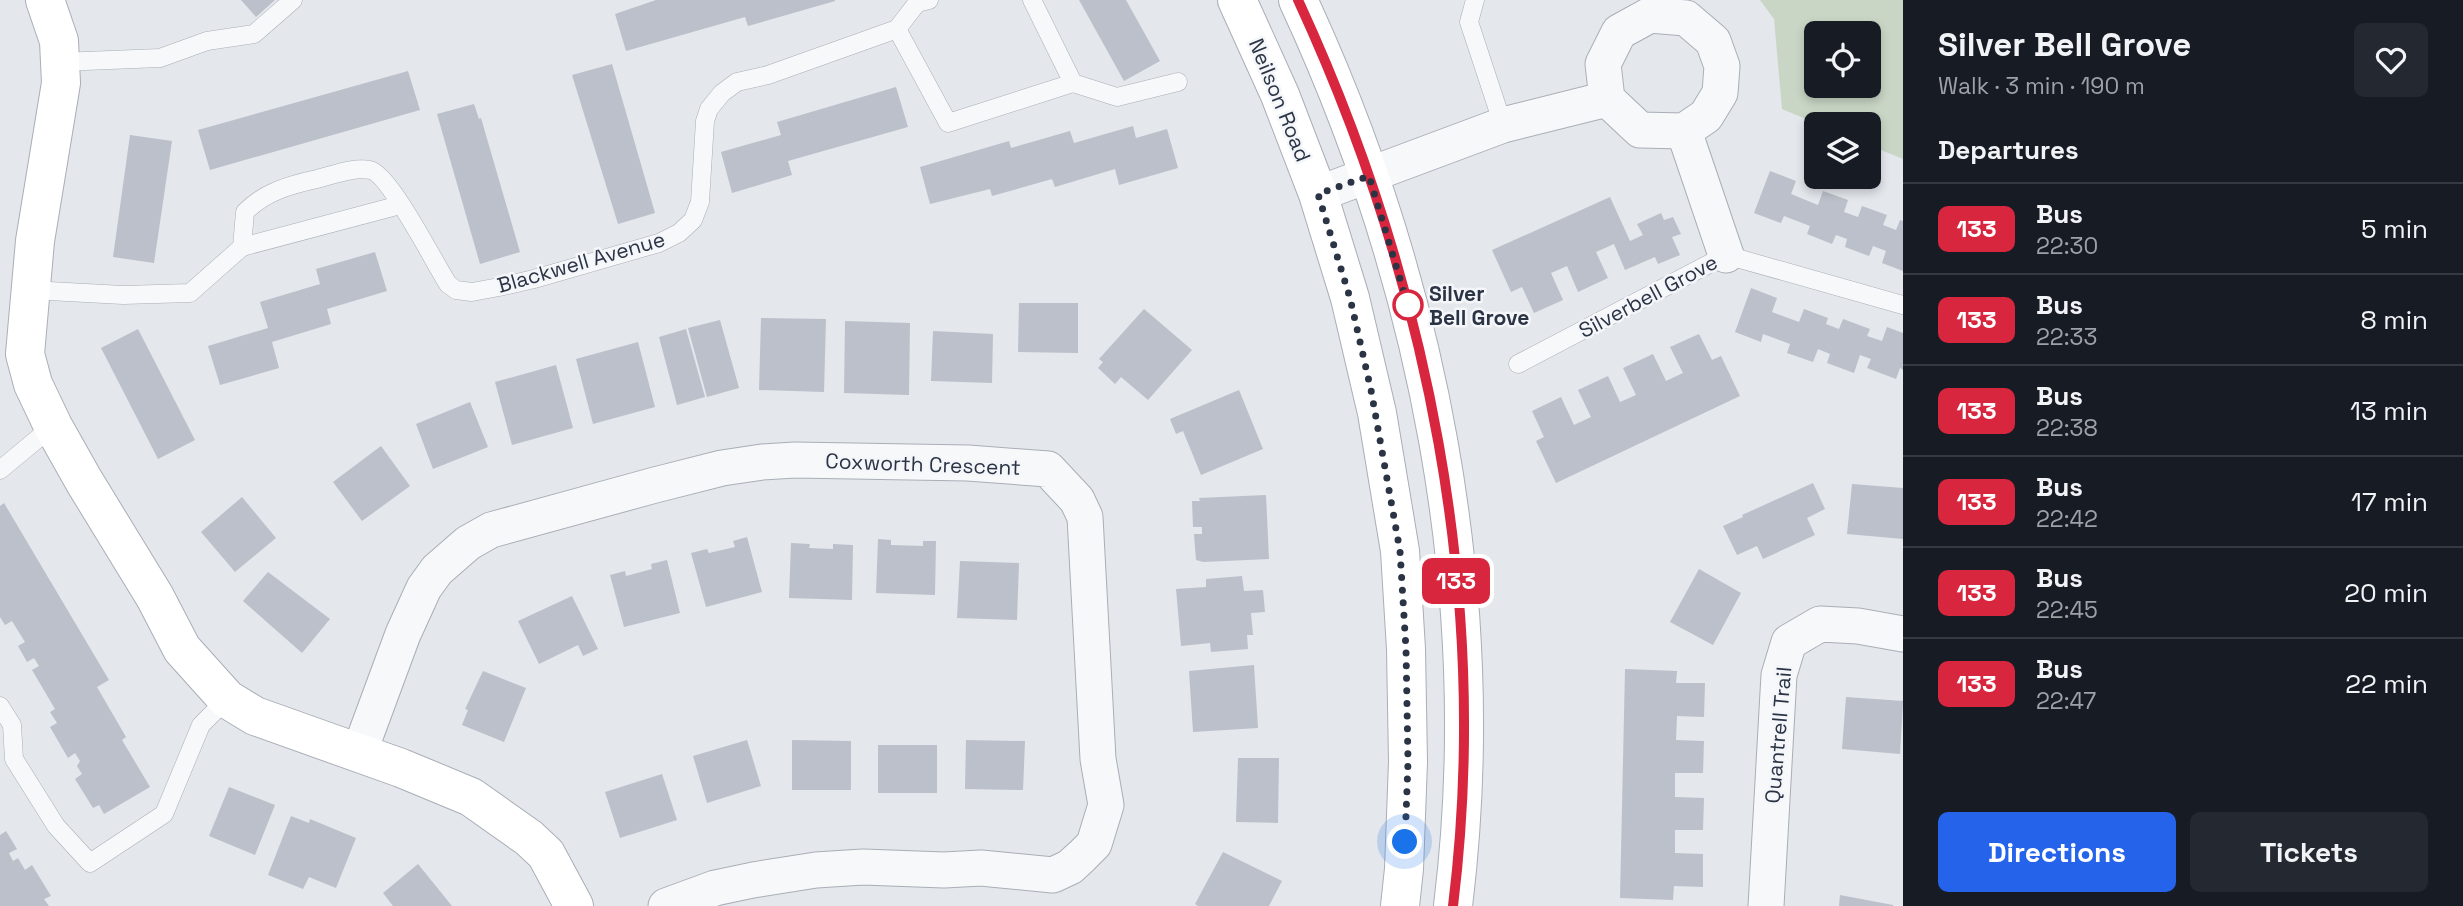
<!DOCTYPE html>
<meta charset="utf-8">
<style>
:root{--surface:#171b24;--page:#242831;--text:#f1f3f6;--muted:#9ea1a6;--line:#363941;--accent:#2563eb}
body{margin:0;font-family:"Space Grotesk",sans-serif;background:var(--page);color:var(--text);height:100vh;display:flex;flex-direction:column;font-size:26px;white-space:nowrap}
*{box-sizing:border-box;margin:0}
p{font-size:23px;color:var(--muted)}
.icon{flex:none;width:38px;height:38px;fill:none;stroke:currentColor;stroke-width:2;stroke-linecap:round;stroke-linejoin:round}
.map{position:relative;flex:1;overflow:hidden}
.panel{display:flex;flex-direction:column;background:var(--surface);width:560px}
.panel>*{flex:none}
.badge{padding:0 14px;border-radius:10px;font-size:24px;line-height:46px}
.buttons{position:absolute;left:1804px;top:21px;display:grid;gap:14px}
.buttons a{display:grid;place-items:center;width:77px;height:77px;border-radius:10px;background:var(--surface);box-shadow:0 4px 10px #0003;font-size:35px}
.you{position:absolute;width:35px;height:35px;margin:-18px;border:5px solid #fff;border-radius:50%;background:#1a73e8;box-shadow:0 0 0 10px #1a73e833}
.map>.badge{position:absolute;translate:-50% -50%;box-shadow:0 0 0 4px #fff}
h2{padding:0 35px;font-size:26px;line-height:63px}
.round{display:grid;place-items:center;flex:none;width:74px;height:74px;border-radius:10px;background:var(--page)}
.overview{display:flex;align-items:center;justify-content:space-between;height:119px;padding:0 35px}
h1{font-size:33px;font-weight:700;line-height:52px}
.cta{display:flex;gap:14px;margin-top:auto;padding:14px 35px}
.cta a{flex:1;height:80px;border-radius:10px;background:var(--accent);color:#fff;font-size:28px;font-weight:700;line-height:80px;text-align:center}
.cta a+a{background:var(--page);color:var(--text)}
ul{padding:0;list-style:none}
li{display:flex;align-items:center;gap:21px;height:91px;padding:0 35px;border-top:2px solid var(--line)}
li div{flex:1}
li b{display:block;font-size:26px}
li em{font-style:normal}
li .badge{min-width:77px;font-weight:700;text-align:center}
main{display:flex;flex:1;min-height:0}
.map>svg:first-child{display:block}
.green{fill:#c9d6c5;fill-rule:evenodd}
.building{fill:#bbc0ca}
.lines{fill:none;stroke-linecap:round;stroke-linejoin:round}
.lane-casing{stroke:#a9aeb7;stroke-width:19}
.street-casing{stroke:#a9aeb7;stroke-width:37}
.secondary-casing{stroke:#a9aeb7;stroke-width:40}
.lane{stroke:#f7f8fa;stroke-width:18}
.street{stroke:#f7f8fa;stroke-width:35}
.secondary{stroke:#fff;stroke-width:38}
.line-casing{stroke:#fff;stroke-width:16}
.line{stroke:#d7263d;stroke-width:10}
.walk{stroke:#2b3445;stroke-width:7;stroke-dasharray:0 12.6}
.stop-dot{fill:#fff;stroke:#d7263d;stroke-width:3.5}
.labels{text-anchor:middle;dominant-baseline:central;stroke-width:5;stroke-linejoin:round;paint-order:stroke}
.street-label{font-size:21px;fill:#2b3445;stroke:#f4f6f9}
.stop-label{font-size:21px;font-weight:bold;fill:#2b3445;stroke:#f4f6f9;text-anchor:start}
</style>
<main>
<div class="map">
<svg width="1903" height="906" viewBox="0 0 1903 906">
<rect width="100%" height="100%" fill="#e4e7ec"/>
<path class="green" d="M1760,0H1903V159L1869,145V124H1818L1782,109L1774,19ZM1816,33H1869V86H1816Z"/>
<g class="building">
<polygon points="241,0 275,0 256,17"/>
<polygon points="656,0 835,0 835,1 748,26 745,17 626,51 615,14"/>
<polygon points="1079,0 1126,0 1160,61 1124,81"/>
<polygon points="612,64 655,213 618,224 572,75"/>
<polygon points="408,71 420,110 210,170 198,130"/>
<polygon points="896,87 908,127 788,161 792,175 732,193 721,152 781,135 777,122"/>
<polygon points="474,104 479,119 481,118 520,252 480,264 437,114"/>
<polygon points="1133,126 1136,138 1167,129 1178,168 1119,185 1115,169 1055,187 1052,179 992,196 990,189 930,204 920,167 1009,141 1011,148 1070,131 1074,143"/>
<polygon points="130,135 172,141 154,263 113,257"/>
<polygon points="1770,171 1796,181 1791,194 1818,205 1823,191 1848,200 1844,212 1858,217 1862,206 1887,215 1883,225 1896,230 1900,220 1903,221 1903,271 1882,263 1886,251 1873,246 1869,256 1845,247 1847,239 1836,235 1832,244 1807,234 1810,226 1784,216 1781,223 1754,213"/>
<polygon points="1610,197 1630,241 1643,235 1637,224 1661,213 1664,220 1673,217 1681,234 1672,237 1680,255 1658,264 1655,257 1625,270 1614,244 1596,252 1608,278 1578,292 1567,266 1551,273 1563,300 1534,313 1522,287 1511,292 1492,250"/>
<polygon points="375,252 387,291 327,309 331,324 272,342 279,368 220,385 208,346 268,328 260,302 320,284 316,269"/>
<polygon points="1751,288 1777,298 1772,312 1799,322 1804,309 1828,318 1826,324 1839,329 1843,319 1870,329 1867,336 1882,341 1887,327 1903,333 1903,370 1900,368 1896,379 1867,368 1871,359 1860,355 1854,373 1827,363 1830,354 1818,349 1813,362 1787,353 1790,344 1763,334 1761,342 1735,332"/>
<polygon points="1019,303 1078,303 1078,353 1018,352"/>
<polygon points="1144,309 1192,350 1148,400 1121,377 1115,384 1098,368 1103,362 1099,359"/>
<polygon points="761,318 826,319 824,392 759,390"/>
<polygon points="720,320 739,388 707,397 688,328"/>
<polygon points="845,321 910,323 909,395 844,393"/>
<polygon points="138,329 195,440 158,459 101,348"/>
<polygon points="686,329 705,397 677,405 659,337"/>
<polygon points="933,331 993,334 992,383 931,381"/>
<polygon points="1699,334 1712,360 1721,356 1740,396 1556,483 1536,441 1544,437 1532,411 1561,397 1574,425 1591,417 1578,390 1608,376 1620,402 1636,395 1623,368 1653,354 1666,381 1683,373 1670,347"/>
<polygon points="638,342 655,407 593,424 576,359"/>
<polygon points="556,365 573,428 512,445 495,382"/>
<polygon points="1239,390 1263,449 1201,475 1183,431 1176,434 1170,419"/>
<polygon points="470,402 488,447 433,469 416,424"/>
<polygon points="381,446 410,486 362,521 333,482"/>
<polygon points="1813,483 1825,509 1807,518 1815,535 1763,559 1757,546 1737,555 1723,526 1743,517 1742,515"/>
<polygon points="1852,484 1903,488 1903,539 1847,534"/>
<polygon points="1266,495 1269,559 1203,562 1196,560 1194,534 1202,534 1202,527 1193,527 1192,501 1200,501 1199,498"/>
<polygon points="242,497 276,538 235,572 201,532"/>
<polygon points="4,503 109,680 97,687 126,737 122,740 150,787 104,814 99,805 93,808 75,779 82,774 77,766 80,761 75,753 68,758 50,727 57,723 50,712 55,709 32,670 39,666 34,658 27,662 18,646 25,642 12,621 5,625 0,617 0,506"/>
<polygon points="747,537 762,592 706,607 691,553 707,549 709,553 735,547 733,541"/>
<polygon points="878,539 891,540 891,545 923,546 923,541 936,541 935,595 876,593"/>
<polygon points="791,543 810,544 809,548 833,549 833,544 853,545 852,600 789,598"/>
<polygon points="667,560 680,613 624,627 610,575 625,571 626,576 652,569 651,564"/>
<polygon points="960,561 1019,563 1017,620 957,618"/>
<polygon points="1699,569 1741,593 1713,645 1670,622"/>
<polygon points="268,572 330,619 302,653 243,601"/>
<polygon points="1242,576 1244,591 1263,590 1265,612 1251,613 1253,635 1247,635 1248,649 1211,652 1210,643 1181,646 1176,589 1206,587 1206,579"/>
<polygon points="572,596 598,649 583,656 578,645 539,664 518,621"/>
<polygon points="1254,665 1258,728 1193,732 1189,671"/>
<polygon points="1625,669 1677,671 1676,683 1705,683 1704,717 1677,716 1676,740 1704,741 1703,773 1675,773 1675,797 1704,798 1703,830 1675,830 1675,853 1703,854 1703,887 1674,886 1673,900 1620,898"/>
<polygon points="483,671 526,688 504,742 462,725 468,710 465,709"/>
<polygon points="1846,697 1903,701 1900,754 1842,749"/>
<polygon points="747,740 761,786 707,803 693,756"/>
<polygon points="792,740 851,741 851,790 792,790"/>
<polygon points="966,740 1025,741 1023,790 965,789"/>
<rect x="878" y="745" width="59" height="48"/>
<polygon points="1238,758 1279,758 1278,823 1236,822"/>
<polygon points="662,774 677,820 620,838 605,792"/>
<polygon points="229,787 275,805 255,855 209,836"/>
<polygon points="291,816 309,823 310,819 356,838 336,888 309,877 303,889 268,875"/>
<polygon points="6,831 17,849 9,853 13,861 18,858 25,870 32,865 51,896 44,899 49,906 0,906 0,835"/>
<polygon points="1223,852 1282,881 1269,906 1198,906 1195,904"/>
<polygon points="418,864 452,906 393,906 383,893"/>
<polygon points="1840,895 1893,905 1893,906 1839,906"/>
</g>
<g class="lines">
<defs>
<g id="lane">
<polyline points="1475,0 1469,22 1503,125"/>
<polyline points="897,29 948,123 1073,83 1032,0"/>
<polyline points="60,62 160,58 207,41 254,34 293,0"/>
<polyline points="1073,83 1117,97 1178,82"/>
<polyline points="242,247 400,205"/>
<path d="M30,290L123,295L190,293L242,247L245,212C265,192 289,185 317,179C333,175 353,167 370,170C389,173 435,264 448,284L456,290L472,292L499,287L534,279L659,243L679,233L693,220L700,202L705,121L709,109L722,93L737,82L768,75L897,29L917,3L929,0"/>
<polyline points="1518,364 1726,255 1903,305"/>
<polyline points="0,470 53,426"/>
<polyline points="0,706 12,725 14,759 56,826 90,863 164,814 201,725 227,699"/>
</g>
<g id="street">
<polygon points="1650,15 1686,18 1713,41 1722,66 1720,93 1706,116 1684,131 1640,130 1607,99 1603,64 1619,32"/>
<polyline points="1684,131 1726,255"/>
<polyline points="1318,194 1503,125 1607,99"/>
<polyline points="359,753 403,634 424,588 437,570 468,543 491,530 655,485 722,468 762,462 795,460 968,463 1048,469 1077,500 1085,517 1098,759 1106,805 1094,844 1082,856 1070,867 1053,875 981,868 944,870 863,867 816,870 753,880 715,888 666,906"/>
<polyline points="1766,906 1779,675 1789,642 1820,624 1858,626 1903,634"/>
</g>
<g id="secondary">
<polyline points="45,0 59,41 61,83 35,241 25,354 33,384 53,426 84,481 155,597 182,649 227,699 255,716 401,768 471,797 529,838 546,854 574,906"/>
<polyline points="1237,0 1280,95 1318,194 1350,298 1377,413 1400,551 1406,649 1408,762 1404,869 1400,906"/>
<path d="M1298,0C1428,280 1491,598 1453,906"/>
</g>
</defs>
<use href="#lane" class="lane-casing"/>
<use href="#street" class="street-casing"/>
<use href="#secondary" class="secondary-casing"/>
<use href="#lane" class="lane"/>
<use href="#street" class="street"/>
<use href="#secondary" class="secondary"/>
</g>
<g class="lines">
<defs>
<path id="line" d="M1298,0C1428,281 1491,598 1453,906"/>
</defs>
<use href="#line" class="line-casing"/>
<use href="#line" class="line"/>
<polyline class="walk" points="1405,842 1408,762 1406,649 1400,551 1371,390 1350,298 1318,194 1369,176 1409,309 1408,305"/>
</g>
<circle class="stop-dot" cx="1408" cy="305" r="14"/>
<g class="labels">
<g class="street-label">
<text transform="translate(1280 100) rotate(68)">Neilson Road</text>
<text transform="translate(581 262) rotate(-16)">Blackwell Avenue</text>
<text transform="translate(1648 296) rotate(-28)">Silverbell Grove</text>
<text transform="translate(923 464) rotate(2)">Coxworth Crescent</text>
<text transform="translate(1778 735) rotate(-85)">Quantrell Trail</text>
</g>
<g class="stop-label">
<text x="1429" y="293">Silver<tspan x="1429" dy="24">Bell Grove</tspan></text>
</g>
</g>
</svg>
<div class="buttons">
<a><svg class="icon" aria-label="locate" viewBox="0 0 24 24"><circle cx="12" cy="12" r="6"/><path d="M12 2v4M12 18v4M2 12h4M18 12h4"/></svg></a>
<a><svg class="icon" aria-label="layers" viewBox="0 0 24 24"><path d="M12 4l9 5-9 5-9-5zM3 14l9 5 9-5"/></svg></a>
</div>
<div class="you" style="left:1405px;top:842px"></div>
<b class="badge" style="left:1456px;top:581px;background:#d7263d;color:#fff">133</b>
</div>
<section class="panel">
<div class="overview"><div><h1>Silver Bell Grove</h1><p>Walk · 3 min · 190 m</p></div><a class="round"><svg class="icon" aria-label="heart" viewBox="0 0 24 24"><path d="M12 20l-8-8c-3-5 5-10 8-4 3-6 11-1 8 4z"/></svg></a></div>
<h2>Departures</h2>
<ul>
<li><span class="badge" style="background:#d7263d;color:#fff">133</span><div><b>Bus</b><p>22:30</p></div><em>5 min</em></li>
<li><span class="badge" style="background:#d7263d;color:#fff">133</span><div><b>Bus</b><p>22:33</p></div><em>8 min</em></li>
<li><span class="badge" style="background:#d7263d;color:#fff">133</span><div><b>Bus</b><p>22:38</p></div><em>13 min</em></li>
<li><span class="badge" style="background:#d7263d;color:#fff">133</span><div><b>Bus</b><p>22:42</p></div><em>17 min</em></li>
<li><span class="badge" style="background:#d7263d;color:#fff">133</span><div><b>Bus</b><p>22:45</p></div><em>20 min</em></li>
<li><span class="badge" style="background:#d7263d;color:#fff">133</span><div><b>Bus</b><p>22:47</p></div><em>22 min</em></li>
</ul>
<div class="cta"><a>Directions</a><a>Tickets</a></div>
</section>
</main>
